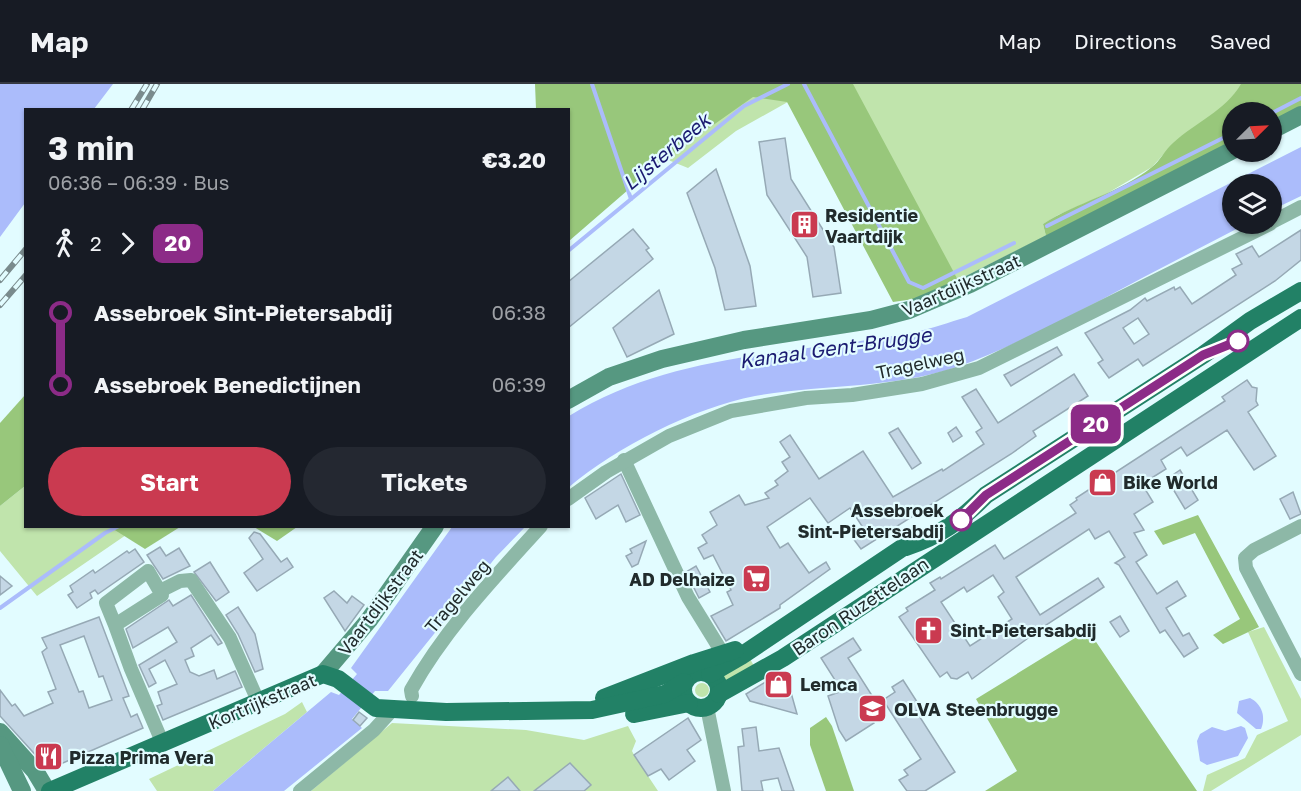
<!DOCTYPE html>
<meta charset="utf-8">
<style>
:root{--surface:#171b24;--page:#242831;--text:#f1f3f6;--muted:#9ea1a6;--line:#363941;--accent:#ca3a50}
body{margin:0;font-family:"Golos Text",sans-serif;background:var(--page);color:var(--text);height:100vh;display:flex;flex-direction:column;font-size:22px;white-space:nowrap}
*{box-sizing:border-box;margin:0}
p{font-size:20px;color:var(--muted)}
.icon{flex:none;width:33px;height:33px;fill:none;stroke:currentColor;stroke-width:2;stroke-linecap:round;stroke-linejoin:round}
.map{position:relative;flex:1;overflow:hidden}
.details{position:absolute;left:24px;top:24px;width:546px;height:420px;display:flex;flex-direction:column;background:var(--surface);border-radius:0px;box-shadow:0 2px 4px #0004}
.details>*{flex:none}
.badge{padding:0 12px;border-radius:9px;font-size:21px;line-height:39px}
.needle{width:39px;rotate:66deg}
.buttons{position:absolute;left:1222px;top:18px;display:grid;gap:12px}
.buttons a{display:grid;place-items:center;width:60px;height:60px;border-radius:50%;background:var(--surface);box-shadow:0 2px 4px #0004;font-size:30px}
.map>.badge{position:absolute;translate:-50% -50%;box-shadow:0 0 0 3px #fff}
.legs{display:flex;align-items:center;gap:9px;height:66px;padding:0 24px;font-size:20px}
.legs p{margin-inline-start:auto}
.headline{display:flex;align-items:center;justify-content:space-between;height:102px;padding:0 24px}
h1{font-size:33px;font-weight:700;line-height:45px}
.button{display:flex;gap:12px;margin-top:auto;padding:12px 24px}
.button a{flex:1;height:69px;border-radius:36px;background:var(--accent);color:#fff;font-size:24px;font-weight:700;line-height:69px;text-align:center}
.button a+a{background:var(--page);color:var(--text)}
ul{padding:0 24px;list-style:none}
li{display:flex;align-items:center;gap:21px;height:72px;font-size:22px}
li i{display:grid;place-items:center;width:9px;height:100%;margin:0 8px;background:currentColor}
li i::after{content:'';width:15px;height:15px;margin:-8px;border:4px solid;border-radius:50%;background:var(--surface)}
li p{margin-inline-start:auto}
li:first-child i{background:linear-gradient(#0000 50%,currentColor 0)}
li:last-child i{background:linear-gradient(currentColor 50%,#0000 0)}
header{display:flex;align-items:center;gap:36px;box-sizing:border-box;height:84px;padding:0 30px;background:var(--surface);border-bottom:2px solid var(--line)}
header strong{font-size:28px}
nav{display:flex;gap:33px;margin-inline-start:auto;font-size:21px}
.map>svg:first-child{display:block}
.green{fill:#c0e4ac}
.forest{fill:#98c77b}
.water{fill:#abbcfb}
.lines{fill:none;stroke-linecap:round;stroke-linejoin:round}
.stream{stroke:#abbcfb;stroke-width:4}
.building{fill:#c4d7e5;stroke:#96a9b5;stroke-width:1.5;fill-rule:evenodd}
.street{stroke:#8db8a7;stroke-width:14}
.secondary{stroke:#569881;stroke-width:18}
.primary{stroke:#228166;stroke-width:18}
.rail-casing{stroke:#7a8b8d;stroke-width:6}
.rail{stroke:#e2fcff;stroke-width:4;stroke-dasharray:11;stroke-linecap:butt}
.line-1-casing{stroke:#fff;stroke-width:14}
.line-1{stroke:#8c2b87;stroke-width:9}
.stop-1-dot{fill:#fff;stroke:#8c2b87;stroke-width:3}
.labels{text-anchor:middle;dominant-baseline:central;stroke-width:4.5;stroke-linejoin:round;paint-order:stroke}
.poi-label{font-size:18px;font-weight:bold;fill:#212b2c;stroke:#e2fcff;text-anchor:start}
.street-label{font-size:18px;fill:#212b2c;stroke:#e2fcff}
.stop-label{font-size:18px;font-weight:bold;fill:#212b2c;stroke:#e2fcff;text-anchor:end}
.water-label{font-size:20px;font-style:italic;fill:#1a1a71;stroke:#e2fcff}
</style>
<header>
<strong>Map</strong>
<nav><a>Map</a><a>Directions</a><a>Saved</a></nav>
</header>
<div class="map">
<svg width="1301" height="707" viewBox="0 0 1301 707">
<rect width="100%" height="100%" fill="#e2fcff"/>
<g class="green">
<polygon points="639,0 1300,0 1233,28 1162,72 1152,83 1106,110 1058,131 1043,140 1046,152 958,196 951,184 802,10 736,47 688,84 646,67"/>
<polygon points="25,402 26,442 110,443 126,451 37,512 0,467 0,422"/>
<polygon points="1264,543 1301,615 1301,651 1211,707 1203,707 1207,691 1245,674 1257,651 1288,637 1248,548"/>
<polygon points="748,571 755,584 726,601 719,589"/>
<circle cx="702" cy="606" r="7"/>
<polygon points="302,618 307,628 213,707 157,707 149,695 285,630"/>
<polygon points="392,639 526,646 584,656 628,642 636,657 632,667 634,671 658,707 311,707"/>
</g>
<g class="forest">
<polygon points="535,0 853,0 958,196 914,215 893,218 787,18 753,13 658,80 569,157 568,26 536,25"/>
<path d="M1241,0H1301V23L1272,38V28H1233V57L1046,152L1043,140C1077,118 1120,109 1152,83C1160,77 1165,66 1173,59C1196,38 1225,27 1241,0Z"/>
<polygon points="25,311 25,402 0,422 0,339"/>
<polygon points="1198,431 1259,543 1223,560 1213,551 1240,535 1195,449 1163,461 1154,447"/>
<polygon points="110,443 180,443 145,465"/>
<polygon points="254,443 297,443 277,457"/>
<polygon points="1088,546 1197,707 985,707 1017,687 976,615"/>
<polygon points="826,633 832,642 854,707 826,707 810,661 810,644"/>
</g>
<g class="water">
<polygon points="0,0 113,0 94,25 26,26 25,119 0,153"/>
<path d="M1301,63V112L1272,126V100H1233V140H1246C1198,165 1149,190 1101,216C1054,240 1008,265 957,283C892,305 822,300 755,312C693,324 617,363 569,403V332C674,267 796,271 914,248C932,245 949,238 967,233Z"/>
<polygon points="452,443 525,443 496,473 388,607 375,607 352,635 362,644 284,707 213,707 331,608 339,611 357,590 351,584"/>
<path d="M1250,614C1262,620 1266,633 1261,645H1256L1237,629L1239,617Z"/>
<polygon points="1241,642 1245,644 1248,654 1238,672 1207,681 1200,677 1197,657 1200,650 1212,643 1225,647"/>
</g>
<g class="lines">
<g class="stream">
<polyline points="592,0 631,115"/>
<polyline points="804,0 909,198 923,204 1014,159"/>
<polyline points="1272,29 1301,14"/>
<polyline points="1047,142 1233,49"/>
<polyline points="568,167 744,22 788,0"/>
<polyline points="0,524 105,449 119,442"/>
</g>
</g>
<g class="building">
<polygon points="785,54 791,95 834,163 841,209 813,213 807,173 767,111 759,58"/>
<polygon points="716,85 750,182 756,222 725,226 715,184 687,109"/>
<polygon points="633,145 649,164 646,166 653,175 568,244 568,198"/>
<path d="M1301,146V176L1275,197L1143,282L1138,275L1109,294L1098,279L1103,276L1085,249L1130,226L1145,214L1147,217L1174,203L1175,206L1180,203L1192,220L1236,191L1232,185L1242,180L1236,170L1252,162L1259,173ZM1138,234L1149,250L1134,260L1123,244Z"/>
<polygon points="659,206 674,250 627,273 613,244"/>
<polygon points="1057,263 1062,271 1011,302 1004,291"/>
<polygon points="1074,290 1088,312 1033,347 1036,352 1011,370 861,465 852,453 864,445 850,424 828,439 810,414 767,443 780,464 788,459 809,489 826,478 830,485 780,521 780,524 726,557 711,532 733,521 727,508 731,506 713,471 704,475 698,464 707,459 702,451 717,441 710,428 739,411 745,421 769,414 765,409 778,401 775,397 788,387 782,378 790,373 780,358 790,351 819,395 863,367 893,413 942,385 943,387 984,360 976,348 982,344 962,313 976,305 998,339"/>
<path d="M1247,296L1252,303L1257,304L1256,317L1258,321L1248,328L1276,372L1254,386L1227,346L1187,372L1181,363L1161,376L1166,385L1142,400L1153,418L1134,430L1144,446L1134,449L1147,471L1136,478L1157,510L1177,497L1186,512L1166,524L1183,552L1189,549L1198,564L1184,573L1165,546L1160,549L1119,481L1115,479L1125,473L1109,447L1095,455L1089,445L1016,493L1040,531L1098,494L1104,503L1046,541L972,595L968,588L957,595L951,594L947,588L940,593L899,533L908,527L906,524L935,506L930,499L940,493L941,495L995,461L1004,475L1076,429L1070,421L1077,416L1076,414L1225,317L1222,313ZM993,491L1004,508L998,513L1012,535L970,562L941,518L964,503L967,508Z"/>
<polygon points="956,343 962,352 953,358 948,349"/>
<polygon points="898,344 921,379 912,385 889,349"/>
<polygon points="1180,386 1198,416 1185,425 1167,395"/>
<polygon points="621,390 640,431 626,438 618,421 596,435 585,414"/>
<polygon points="1293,408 1301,430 1290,435 1280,415"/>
<polygon points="254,448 260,450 281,478 287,474 293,483 257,507 244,489 263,475 249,454"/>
<polygon points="646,457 638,480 632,483 626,472 632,469 630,465"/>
<polygon points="160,463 166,472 179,464 190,482 163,495 147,471"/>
<polygon points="135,465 144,478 98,510 95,506 90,509 92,514 77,524 68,511 73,508 70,502 93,486 95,489 127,467 129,469"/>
<polygon points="210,478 229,508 216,517 194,488"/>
<polygon points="696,482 710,508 699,514 686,488"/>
<polygon points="0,492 12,502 0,511"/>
<polygon points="334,507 347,519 352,512 364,521 345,547 324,514"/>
<polygon points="191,511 222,559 218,561 211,551 191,564 194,572 185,576 190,588 199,592 214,586 217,595 235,587 242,603 163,636 157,622 162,620 158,608 177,600 165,576 149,585 156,599 149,603 139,581 177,558 168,543 133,564 126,545 169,516 173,522"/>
<polygon points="238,523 255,550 263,585 255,588 238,550 226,531"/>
<polygon points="1120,532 1129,547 1120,553 1110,538"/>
<path d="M99,533L129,612L123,614L131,633L137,630L143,644L56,682L42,678L0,632V606L12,622L15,620L24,632L53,619L48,608L56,605L42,568L47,564L42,554ZM84,552L99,593L103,592L112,616L89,624L83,607L79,608L60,561Z"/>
<polygon points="853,554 861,566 848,574 878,621 867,628 874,639 846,657 839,646 828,612 842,607 821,574"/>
<polygon points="777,591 778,594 781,592 790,605 797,630 750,617 746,610"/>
<polygon points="903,596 921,624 916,627 955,688 925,707 907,707 899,696 908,691 904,686 921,675 883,616 895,608 892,603"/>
<polygon points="359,628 367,634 360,642 353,636"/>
<polygon points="688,634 701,656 687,666 695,677 669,696 661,685 648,692 634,671"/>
<polygon points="756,643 759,667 779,664 794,707 782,707 778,694 761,697 763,707 742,707 738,663 744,662 742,645"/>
<polygon points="570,679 591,701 584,707 534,707"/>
<polygon points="508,693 520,707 491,707"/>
</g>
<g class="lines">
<g class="street">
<polyline points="1272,138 1301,123"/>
<polyline points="624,376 688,513 720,565"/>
<polyline points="568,415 606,388 669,352 731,327 806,314 852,311 922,300 979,284 1270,140"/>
<polyline points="1301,442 1254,466 1245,474 1246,484 1301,590"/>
<polyline points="160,507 180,497 191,496 230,554 258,617"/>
<polyline points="115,541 106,519 148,487 162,511 115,541 131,585 163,660"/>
<path d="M412,612L411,606C445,545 494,494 541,442"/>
<polyline points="707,623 724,707"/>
<polyline points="300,707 374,646 394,624"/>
</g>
<g class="secondary">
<polyline points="1272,46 1301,31"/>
<polyline points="568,316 609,293 662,275 744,256 871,236 909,226 970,200 1233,66"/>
<polyline points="323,590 369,536 435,442"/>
<polyline points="0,648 35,687 47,707"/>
<polyline points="0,661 22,707"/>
</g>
<g class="primary">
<path d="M906,463C941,451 960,437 986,411L1203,271L1250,237L1301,207"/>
<circle cx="701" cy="606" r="18"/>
<polyline points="710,590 741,572 914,456"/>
<polyline points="719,610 783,574 1301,234"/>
<polyline points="604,614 694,579 735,566"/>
<polyline points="634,630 689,619"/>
<polyline points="50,707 323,590 338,595 376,624 446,628 592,626 665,610 684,598"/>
</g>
<defs>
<g id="rail">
<polyline points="131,26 147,0"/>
<polyline points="142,26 157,0"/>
<polyline points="0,196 26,165"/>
<polyline points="0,221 26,191"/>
</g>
</defs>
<use href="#rail" class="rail-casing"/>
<use href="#rail" class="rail"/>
</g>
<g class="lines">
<defs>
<polyline id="line-1" points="961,436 986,411 1203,271 1238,257"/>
</defs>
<use href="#line-1" class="line-1-casing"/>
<use href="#line-1" class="line-1"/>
</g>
<defs>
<symbol id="building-square" viewBox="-11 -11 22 22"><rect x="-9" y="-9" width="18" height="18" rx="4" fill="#ca3a50" stroke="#e2fcff"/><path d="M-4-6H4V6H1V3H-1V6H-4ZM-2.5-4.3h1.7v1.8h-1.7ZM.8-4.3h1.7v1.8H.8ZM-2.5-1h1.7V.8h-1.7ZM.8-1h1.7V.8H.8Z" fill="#fff"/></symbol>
<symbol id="shop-square" viewBox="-11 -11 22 22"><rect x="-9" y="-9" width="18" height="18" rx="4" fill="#ca3a50" stroke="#e2fcff"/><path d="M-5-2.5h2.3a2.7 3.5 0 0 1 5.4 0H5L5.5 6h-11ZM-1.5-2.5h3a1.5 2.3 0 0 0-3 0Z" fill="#fff"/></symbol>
<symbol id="supermarket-square" viewBox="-11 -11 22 22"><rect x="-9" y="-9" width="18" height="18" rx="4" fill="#ca3a50" stroke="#e2fcff"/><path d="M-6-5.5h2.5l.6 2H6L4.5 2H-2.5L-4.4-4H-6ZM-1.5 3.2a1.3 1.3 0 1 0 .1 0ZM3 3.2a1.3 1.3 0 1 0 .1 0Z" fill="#fff"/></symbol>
<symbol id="church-square" viewBox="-11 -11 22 22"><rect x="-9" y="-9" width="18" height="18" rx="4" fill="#ca3a50" stroke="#e2fcff"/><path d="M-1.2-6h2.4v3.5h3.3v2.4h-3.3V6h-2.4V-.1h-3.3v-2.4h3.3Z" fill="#fff"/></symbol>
<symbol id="school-square" viewBox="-11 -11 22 22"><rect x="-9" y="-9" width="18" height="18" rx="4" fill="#ca3a50" stroke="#e2fcff"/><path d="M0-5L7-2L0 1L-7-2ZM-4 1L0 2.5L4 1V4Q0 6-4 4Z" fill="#fff"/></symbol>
<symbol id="restaurant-square" viewBox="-11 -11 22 22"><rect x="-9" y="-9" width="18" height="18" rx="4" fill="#ca3a50" stroke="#e2fcff"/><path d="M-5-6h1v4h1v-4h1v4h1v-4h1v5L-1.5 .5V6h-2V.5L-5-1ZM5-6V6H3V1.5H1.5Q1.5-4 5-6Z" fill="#fff"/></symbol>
</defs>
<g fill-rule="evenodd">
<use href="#building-square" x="788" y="124" width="33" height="33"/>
<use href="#shop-square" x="1086" y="382" width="33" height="33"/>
<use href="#supermarket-square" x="740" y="478" width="33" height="33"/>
<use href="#church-square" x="912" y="530" width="33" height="33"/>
<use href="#shop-square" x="762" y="584" width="33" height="33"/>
<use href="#school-square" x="856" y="608" width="33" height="33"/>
<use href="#restaurant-square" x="32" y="656" width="33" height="33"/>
</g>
<g class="stop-1-dot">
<circle cx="1238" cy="257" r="10"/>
<circle cx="961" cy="436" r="10"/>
</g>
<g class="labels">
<g class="poi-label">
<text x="825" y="131">Residentie<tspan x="825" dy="21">Vaartdijk</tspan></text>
<text x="1123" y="398">Bike World</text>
<text x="735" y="495" text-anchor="end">AD Delhaize</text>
<text x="950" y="546">Sint-Pietersabdij</text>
<text x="800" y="600">Lemca</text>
<text x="894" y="625">OLVA Steenbrugge</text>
<text x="69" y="673">Pizza Prima Vera</text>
</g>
<g class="street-label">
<text transform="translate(961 201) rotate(-24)">Vaartdijkstraat</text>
<text transform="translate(920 279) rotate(-12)">Tragelweg</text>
<text transform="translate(457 512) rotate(-50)">Tragelweg</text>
<text transform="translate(380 518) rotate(-53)">Vaartdijkstraat</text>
<text transform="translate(860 522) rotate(-34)">Baron Ruzettelaan</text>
<text transform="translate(262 617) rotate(-23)">Kortrijkstraat</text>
</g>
<g class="stop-label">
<text x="944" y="426">Assebroek<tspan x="944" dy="21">Sint-Pietersabdij</tspan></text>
</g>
<g class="water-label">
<text transform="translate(666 67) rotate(-40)">Lijsterbeek</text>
<text transform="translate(835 263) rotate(-8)">Kanaal Gent-Brugge</text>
</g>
</g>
</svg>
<div class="buttons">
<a><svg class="needle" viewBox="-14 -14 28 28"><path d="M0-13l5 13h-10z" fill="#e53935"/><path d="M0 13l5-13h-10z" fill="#9ea1a6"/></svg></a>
<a><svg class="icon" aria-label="layers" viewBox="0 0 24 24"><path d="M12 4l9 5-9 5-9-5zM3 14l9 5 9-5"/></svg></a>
</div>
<b class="badge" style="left:1096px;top:340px;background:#8c2b87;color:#fff">20</b>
<section class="details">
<div class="headline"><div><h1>3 min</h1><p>06:36 – 06:39 · Bus</p></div><b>€3.20</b></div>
<div class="legs"><svg class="icon" aria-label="walk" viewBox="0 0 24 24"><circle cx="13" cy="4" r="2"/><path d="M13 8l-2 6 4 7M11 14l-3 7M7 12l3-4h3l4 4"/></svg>2<svg class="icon" aria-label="forward" viewBox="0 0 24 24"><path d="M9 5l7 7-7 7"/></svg><b class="badge" style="background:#8c2b87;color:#fff">20</b></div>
<ul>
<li><i style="color:#8c2b87"></i><b>Assebroek Sint-Pietersabdij</b><p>06:38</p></li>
<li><i style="color:#8c2b87"></i><b>Assebroek Benedictijnen</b><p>06:39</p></li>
</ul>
<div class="button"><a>Start</a><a>Tickets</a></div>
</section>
</div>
